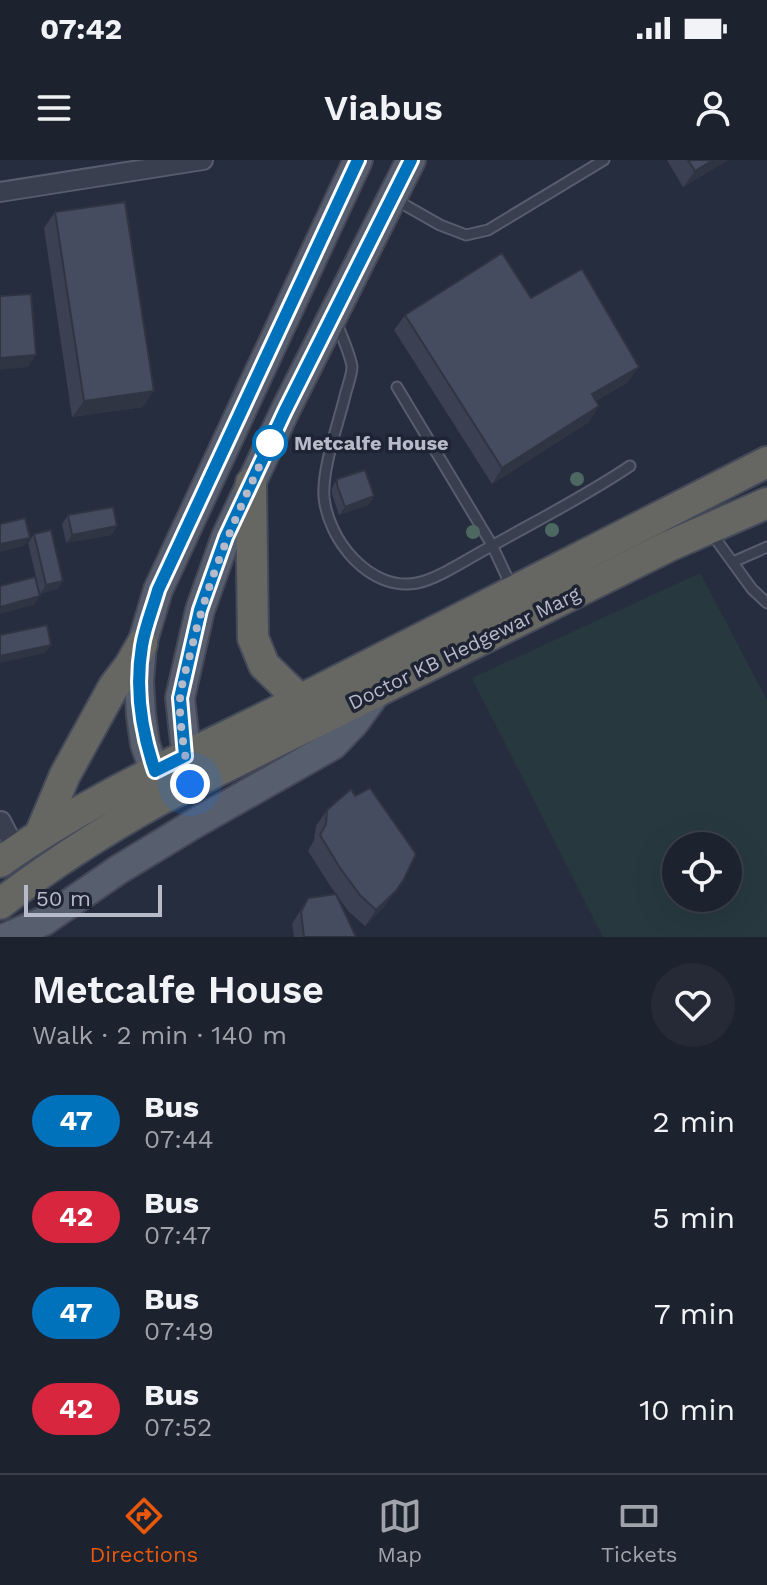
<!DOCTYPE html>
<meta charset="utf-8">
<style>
:root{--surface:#1c222e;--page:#252a36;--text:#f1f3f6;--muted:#a0a4aa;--line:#3a3f4a;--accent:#ea580c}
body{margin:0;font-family:"Work Sans",sans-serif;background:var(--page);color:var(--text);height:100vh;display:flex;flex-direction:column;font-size:30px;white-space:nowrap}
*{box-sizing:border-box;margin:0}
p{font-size:26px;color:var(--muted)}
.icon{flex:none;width:44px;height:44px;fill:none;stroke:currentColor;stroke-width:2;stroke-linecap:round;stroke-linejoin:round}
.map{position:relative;height:777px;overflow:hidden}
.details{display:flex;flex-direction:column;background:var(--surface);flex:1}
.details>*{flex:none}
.badge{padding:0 16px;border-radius:26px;font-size:28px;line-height:52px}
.tools{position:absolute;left:662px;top:672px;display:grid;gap:16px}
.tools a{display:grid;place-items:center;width:80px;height:80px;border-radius:50%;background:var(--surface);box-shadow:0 8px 32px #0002,0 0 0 2px var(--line);font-size:40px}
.scale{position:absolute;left:24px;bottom:20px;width:138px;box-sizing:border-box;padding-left:8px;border:4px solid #b6bac9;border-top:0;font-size:22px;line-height:28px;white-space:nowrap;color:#b6bac9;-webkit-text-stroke:6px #1e2433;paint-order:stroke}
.you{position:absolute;width:40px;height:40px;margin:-20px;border:6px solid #fff;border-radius:50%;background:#1a73e8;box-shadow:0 0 0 12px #1a73e833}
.map>.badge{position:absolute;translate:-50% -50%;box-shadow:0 0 0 4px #fff}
.round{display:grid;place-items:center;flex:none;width:84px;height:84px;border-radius:42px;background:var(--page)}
.summary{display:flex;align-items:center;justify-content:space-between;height:136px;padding:0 32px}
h1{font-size:38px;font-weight:600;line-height:60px}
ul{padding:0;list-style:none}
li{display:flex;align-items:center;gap:24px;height:96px;padding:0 32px}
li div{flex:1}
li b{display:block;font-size:30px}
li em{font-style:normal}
li .badge{min-width:88px;font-weight:700;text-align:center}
.status{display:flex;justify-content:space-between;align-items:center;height:56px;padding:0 40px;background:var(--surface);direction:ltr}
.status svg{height:22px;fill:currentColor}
header{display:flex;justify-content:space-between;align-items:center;height:104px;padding:0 32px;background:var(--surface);font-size:36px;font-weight:600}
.menu{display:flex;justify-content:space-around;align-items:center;height:112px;border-top:2px solid var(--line);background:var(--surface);font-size:22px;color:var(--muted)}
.menu a{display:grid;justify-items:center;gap:4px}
.menu .on{color:var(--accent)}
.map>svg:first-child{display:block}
.green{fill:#27393f;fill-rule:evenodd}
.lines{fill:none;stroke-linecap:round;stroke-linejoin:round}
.service-casing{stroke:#575d6c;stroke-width:13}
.minor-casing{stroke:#575d6c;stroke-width:22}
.primary-casing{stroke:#434857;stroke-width:32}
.trunk-casing{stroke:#444a59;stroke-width:34}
.service{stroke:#393f4e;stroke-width:9}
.minor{stroke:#393f4e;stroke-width:18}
.primary{stroke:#575e6e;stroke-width:28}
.trunk{stroke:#666662;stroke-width:30}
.tree{fill:#4d6861}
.wall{fill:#3b4153}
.shaded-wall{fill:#303543}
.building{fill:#454c60;stroke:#303543;stroke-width:2}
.line-casing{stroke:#fff;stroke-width:18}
.line{stroke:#0072bc;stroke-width:12}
.walk{stroke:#b6bac9;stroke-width:8;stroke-dasharray:0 14.4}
.stop-dot{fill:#fff;stroke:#0072bc;stroke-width:4}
.labels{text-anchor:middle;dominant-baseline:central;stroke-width:7;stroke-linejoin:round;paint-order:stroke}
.stop-label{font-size:20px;font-weight:bold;fill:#b6bac9;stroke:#1e2433;text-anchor:start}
.street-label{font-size:20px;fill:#b6bac9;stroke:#1e2433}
</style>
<div class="status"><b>07:42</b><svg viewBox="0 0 49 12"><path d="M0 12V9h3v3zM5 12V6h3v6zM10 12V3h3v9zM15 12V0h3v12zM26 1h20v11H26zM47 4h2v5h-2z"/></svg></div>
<header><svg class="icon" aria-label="menu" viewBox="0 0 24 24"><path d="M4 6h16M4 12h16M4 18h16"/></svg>Viabus<svg class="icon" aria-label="person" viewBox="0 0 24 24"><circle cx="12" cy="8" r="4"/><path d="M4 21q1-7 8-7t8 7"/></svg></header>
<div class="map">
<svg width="767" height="777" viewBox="0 0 767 777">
<rect width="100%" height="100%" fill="#252d3e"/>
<path class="green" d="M700,413L767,540V777H603L472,518ZM676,686H728V738H676Z"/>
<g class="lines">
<defs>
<g id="service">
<polyline points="396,40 440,65 466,75 488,70 604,0"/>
<path d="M336,161C340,172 351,196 352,207C352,215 347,227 345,236C338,265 322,308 324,337C328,380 370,432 417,423C438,419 469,398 488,388C536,361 584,337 630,306"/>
<polyline points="397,227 492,385 512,428"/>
<polyline points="712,374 752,429 767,443"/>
<polyline points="733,402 767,387"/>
</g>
<g id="minor">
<polyline points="0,32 203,0"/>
<polyline points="0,662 1,661 16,690"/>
</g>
<g id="primary">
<polyline points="189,617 180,538 200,450 226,377 285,251 411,0"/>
<polyline points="162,633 145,584 141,555 139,521 142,484 158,430 358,0"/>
<polyline points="7,777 44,761 118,710 192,665 333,585 354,563 379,529"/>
</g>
<g id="trunk">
<polyline points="251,323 253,478 264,505 300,540"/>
<polyline points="41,672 65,615 114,526 130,505 142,484"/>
<path d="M0,702C92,636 197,592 298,541C454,461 610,381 767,302"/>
<path d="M0,744C51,704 107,669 163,638L669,386L767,343"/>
</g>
</defs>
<use href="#service" class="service-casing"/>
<use href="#minor" class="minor-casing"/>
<use href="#primary" class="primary-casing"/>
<use href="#trunk" class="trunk-casing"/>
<use href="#service" class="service"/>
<use href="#minor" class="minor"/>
<use href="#primary" class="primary"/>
<use href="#trunk" class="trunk"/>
</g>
<g class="tree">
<circle cx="577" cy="319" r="7"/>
<circle cx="552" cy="370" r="7"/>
<circle cx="473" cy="372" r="7"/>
</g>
<g class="wall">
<polygon points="667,0 728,0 683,27"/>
<polygon points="55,52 143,247 72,257 44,68"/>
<polygon points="531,138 628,222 596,241 589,262 492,324 394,170 405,155"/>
<polygon points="337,319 374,336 368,345 339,355 332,334 332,328"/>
<polygon points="68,355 117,366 111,375 66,383 62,364"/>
<polygon points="34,374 63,421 57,429 40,434 28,383"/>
<polygon points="327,650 384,747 365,766 348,751 329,724 308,691 314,680 316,666"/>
<polygon points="308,738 356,777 294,777 292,764"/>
</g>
<g class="shaded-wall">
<polygon points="713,0 728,0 683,27 695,11"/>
<polygon points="36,195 28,207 0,210 0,198"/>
<polygon points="639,207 628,222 581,250 592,234"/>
<polygon points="154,231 143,247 72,257 84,241"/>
<polygon points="599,246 589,262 492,324 502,308"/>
<polygon points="374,336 368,345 339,355 345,347"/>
<polygon points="117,366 111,375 66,383 72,375"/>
<polygon points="30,378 24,386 0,392 0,384"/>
<polygon points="63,421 57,429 40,434 46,425"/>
<polygon points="40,436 34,445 0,454 0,447"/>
<polygon points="51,485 45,493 0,503 0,496"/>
<polygon points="396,731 384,747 365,766 376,750"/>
</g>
<g class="building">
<polygon points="688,0 713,0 695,11"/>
<polygon points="125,42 154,231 84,241 55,52"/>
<polygon points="502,93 531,138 582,109 639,207 592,234 599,246 502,308 405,155"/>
<polygon points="31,134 36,195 0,198 0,136"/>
<polygon points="365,310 374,336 345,347 337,325 337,319"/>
<polygon points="113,347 117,366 72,375 68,355"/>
<polygon points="25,358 30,378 0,384 0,364"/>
<polygon points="51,370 63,421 46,425 34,374"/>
<polygon points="35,417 40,436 0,447 0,426"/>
<polygon points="47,465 51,485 0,496 0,475"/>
<polygon points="370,628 416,694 404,719 396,731 376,750 360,735 340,708 320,675 326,664 327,650 351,629 355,636"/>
<polygon points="336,734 356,777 304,777 301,752 308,738"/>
</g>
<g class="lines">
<defs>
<path id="line" d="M358,0L158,430C153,448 145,467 142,486C135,528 141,570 155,611L185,596L180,538L200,450L226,377L285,251L411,0"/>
</defs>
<use href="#line" class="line-casing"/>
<use href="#line" class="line"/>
<path class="walk" d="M190,624C186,598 179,566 180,539C181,524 187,507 191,491C209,413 240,347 274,275L270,283"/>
</g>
<circle class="stop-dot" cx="270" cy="283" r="16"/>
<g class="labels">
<g class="stop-label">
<text x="294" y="283">Metcalfe House</text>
</g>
<g class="street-label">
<text transform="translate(464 488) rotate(-26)">Doctor KB Hedgewar Marg</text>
</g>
</g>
</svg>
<div class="tools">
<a><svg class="icon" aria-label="locate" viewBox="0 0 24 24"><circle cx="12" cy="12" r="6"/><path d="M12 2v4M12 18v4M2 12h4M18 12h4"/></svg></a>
</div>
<div class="scale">50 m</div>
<div class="you" style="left:190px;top:624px"></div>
</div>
<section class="details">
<div class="summary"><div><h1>Metcalfe House</h1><p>Walk · 2 min · 140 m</p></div><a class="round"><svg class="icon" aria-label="heart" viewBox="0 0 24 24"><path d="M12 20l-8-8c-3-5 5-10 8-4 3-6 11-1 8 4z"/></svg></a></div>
<ul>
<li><span class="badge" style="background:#0072bc;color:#fff">47</span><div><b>Bus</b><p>07:44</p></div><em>2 min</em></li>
<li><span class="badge" style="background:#d7263d;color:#fff">42</span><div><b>Bus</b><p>07:47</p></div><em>5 min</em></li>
<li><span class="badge" style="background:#0072bc;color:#fff">47</span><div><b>Bus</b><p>07:49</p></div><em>7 min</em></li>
<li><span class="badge" style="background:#d7263d;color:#fff">42</span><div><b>Bus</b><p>07:52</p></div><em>10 min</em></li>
</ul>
</section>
<nav class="menu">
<a class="on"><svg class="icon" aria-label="directions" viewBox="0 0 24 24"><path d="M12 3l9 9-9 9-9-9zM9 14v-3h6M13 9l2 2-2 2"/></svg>Directions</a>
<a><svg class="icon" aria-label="map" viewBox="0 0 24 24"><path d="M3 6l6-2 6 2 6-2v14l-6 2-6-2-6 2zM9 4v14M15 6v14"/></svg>Map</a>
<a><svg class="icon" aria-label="tickets" viewBox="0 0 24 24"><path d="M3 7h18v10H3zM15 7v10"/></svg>Tickets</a>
</nav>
